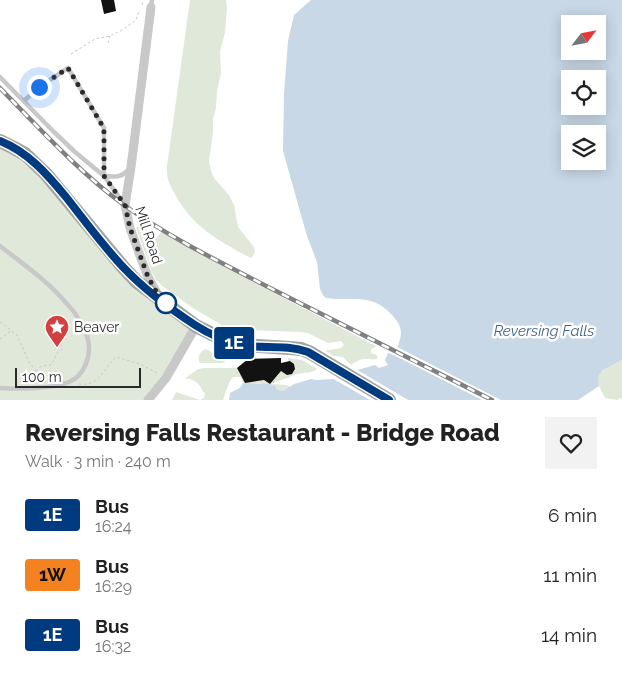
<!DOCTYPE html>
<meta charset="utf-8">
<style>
:root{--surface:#fff;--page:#f2f2f2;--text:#222;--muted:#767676}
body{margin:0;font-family:Raleway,sans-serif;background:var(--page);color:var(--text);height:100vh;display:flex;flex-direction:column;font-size:19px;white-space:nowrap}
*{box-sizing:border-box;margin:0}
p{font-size:16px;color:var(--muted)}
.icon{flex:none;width:28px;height:28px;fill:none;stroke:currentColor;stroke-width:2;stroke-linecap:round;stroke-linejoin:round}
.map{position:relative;height:400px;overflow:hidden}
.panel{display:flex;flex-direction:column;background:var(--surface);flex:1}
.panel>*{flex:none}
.badge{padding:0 10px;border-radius:4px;font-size:18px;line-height:32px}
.needle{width:32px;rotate:58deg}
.buttons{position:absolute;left:561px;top:15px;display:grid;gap:10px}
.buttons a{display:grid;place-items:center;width:45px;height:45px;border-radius:0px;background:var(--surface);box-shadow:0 2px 12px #0003;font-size:25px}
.scale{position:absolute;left:15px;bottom:12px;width:126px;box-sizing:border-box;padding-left:5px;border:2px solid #2b2b2b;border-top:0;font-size:14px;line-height:18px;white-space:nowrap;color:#2b2b2b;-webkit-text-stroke:4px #fff;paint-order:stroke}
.you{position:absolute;width:25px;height:25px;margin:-12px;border:4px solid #fff;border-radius:50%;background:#1a73e8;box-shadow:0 0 0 8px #1a73e833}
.map>.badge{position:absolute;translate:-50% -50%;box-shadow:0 0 0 2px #fff}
.round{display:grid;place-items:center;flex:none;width:52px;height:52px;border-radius:0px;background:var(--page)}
.headline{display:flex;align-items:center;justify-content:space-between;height:85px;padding:0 25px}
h1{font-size:24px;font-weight:800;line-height:38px}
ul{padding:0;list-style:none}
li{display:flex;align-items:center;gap:15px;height:60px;padding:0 25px}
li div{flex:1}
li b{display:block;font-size:19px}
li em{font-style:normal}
li .badge{min-width:55px;font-weight:700;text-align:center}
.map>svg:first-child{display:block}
.green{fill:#e0e8da}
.water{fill:#c8d8e6;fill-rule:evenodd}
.pier{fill:#fff}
.building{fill:#121212}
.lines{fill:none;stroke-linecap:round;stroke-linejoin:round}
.path{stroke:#c8c8c8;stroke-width:1;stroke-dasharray:2.5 2.5;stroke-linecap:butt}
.service{stroke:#c8c8c8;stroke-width:4.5}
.minor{stroke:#c8c8c8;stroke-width:9}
.primary{stroke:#a3a3a3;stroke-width:14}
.rail-casing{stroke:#808080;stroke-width:4.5}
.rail{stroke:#fff;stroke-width:2.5;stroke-dasharray:8;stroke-linecap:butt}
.line-casing{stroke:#fff;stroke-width:11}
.line{stroke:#003b80;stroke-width:8}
.walk{stroke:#2b2b2b;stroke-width:5;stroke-dasharray:0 9}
.stop-dot{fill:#fff;stroke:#003b80;stroke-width:2.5}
.labels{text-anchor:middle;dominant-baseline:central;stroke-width:5;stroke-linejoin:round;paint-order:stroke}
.street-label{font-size:14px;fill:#2b2b2b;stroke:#fff}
.poi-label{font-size:14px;fill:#2b2b2b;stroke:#fff;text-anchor:start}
.water-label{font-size:15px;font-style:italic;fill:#436584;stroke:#fff}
</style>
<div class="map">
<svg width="622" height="400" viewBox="0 0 622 400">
<rect width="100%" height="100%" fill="#fff"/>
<g class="green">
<path d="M190,0H226L227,8L225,33L220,51L221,73L217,91L216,108L213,119V132L209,161L211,171L214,178L229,195L234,205L238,227L254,247L255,252L253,256L251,258C220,242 193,227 176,196C170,185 166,179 167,166Z"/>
<polygon points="0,141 14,148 123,267 196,326 148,400 0,400"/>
<path d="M136,227H146L147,230L157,237L161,232L222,266L376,346L371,350V353L375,354L378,357L377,359C373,360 370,359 365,359C360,359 355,362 351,365L343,357L334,356L325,351L341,348L344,345L341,341L328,343L308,333L301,332L245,330L235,332L230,330L193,308L161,285L156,280L152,273Z"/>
<path d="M206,349L223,358L225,362L222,363H200C196,358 201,350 206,349Z"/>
<path d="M288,358L302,360L317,369C311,374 305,372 298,374C295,374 293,376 290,377C284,380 277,380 271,384L287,385L290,387C278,397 275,385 264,384C257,383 250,384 243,383L241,377H233C228,383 226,392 223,400H172L176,392L200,400L204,398L205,393L203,392C199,383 194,378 184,379L198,369L204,368H237L245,382L264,380L270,384L282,370L287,375L293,373L295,369L294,364L290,361L288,362Z"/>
<polygon points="622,360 622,398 617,400 605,398 599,386 598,377 603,370"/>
</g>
<path class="water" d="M311,0H622V360L603,370L598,377L599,386L578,400H229L230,393C235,390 241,389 243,383L270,384L280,391H283L294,384L311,379L316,380L332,379L357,370L375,365L379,368L388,365L385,360L388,353L394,355C401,338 406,330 392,315C371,292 353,302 326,298L323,295L320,289L317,262L307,236L283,151L284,94L288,41L294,15ZM570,24H598V51H570ZM570,79H598V106H570ZM570,134H598V161H570Z"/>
<g class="pier">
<polygon points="395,346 501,400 482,400 386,351 388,350 393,352"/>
<polygon points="354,368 408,400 370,400 330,377"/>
</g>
<g class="building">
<polygon points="101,0 114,0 116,11 104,14"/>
<polygon points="281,358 281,363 290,361 294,364 295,369 292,374 287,375 281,371 270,384 264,380 245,383 237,368 248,359"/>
</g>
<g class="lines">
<g class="path">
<polyline points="142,5 143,0"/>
<polyline points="108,43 110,36"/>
<polyline points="71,54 95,39 110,36 122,30 136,20 138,13 141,11"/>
<polyline points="0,322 17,335 29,362 43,380"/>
<polyline points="0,339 11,331"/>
<polyline points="36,371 41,366 51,365 58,352 63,348 60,343"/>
<polyline points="273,381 275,391"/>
<path d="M79,384C99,387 104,368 116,357L140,364L157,373"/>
</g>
<g class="service">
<polyline points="151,7 152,0"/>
<polyline points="0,77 54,132 75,152 104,176 124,204"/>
<polyline points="24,101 39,87 68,68 104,128 104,176"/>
<path d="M104,176C114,177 122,178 129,169"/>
<path d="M0,246C23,264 48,281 67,304C76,313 85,327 88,340C92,356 84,376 69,382C54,389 17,389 0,388"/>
</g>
<g class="minor">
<polyline points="151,7 131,167 125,205 130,228 139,253 148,277 158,295"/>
<polyline points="148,400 166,378 196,326"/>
</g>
<polyline class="primary" points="0,141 14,148 25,154 46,174 123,267 137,282 196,326 224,340 241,345 290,348 301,349 309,352 389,400"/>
<defs>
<path id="rail" d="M0,88C40,129 78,171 124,205C170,238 222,263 272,289C345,326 418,363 492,400"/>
</defs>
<use href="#rail" class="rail-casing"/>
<use href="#rail" class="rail"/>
</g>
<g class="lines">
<defs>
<path id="line" d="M0,141C28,152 47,174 66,197C85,221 103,246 124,268C143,288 172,310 195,325C209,334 225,341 241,345C263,349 286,344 308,352L389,400"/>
</defs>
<use href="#line" class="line-casing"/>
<use href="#line" class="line"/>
<polyline class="walk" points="39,87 68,68 102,125 104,132 104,176 125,205 130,228 148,277 161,300 167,304 166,303"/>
</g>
<defs>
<symbol id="sight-pin" viewBox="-11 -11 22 30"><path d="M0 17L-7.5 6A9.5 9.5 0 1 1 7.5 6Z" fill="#d1413f" stroke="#fff"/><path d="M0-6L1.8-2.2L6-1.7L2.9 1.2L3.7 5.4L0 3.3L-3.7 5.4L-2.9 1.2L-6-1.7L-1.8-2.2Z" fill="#fff"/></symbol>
</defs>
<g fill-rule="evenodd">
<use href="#sight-pin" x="43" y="313" width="28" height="38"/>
</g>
<circle class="stop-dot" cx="166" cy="303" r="10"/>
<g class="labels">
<g class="street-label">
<text transform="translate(149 235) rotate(72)">Mill Road</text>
</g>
<g class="poi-label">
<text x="74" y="327">Beaver</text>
</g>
<g class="water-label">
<text x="544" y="331">Reversing Falls</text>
</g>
</g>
</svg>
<div class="buttons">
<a><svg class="needle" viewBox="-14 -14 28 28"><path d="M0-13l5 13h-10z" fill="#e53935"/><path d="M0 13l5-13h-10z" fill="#767676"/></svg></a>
<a><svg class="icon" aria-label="locate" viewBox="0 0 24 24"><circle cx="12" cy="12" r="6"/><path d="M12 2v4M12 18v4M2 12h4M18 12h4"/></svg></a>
<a><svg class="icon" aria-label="layers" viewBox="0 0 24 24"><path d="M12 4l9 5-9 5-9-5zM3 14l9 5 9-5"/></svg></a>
</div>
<div class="scale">100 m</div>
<div class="you" style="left:39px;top:87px"></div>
<b class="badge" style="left:234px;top:343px;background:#003b80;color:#fff">1E</b>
</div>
<section class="panel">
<div class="headline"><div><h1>Reversing Falls Restaurant - Bridge Road</h1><p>Walk · 3 min · 240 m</p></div><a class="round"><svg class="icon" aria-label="heart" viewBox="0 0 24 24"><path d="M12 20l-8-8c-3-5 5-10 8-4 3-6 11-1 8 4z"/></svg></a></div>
<ul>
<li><span class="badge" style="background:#003b80;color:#fff">1E</span><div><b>Bus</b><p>16:24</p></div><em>6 min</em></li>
<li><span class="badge" style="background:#f58220;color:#111">1W</span><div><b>Bus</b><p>16:29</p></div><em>11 min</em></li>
<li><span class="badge" style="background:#003b80;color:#fff">1E</span><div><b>Bus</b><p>16:32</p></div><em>14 min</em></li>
</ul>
</section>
